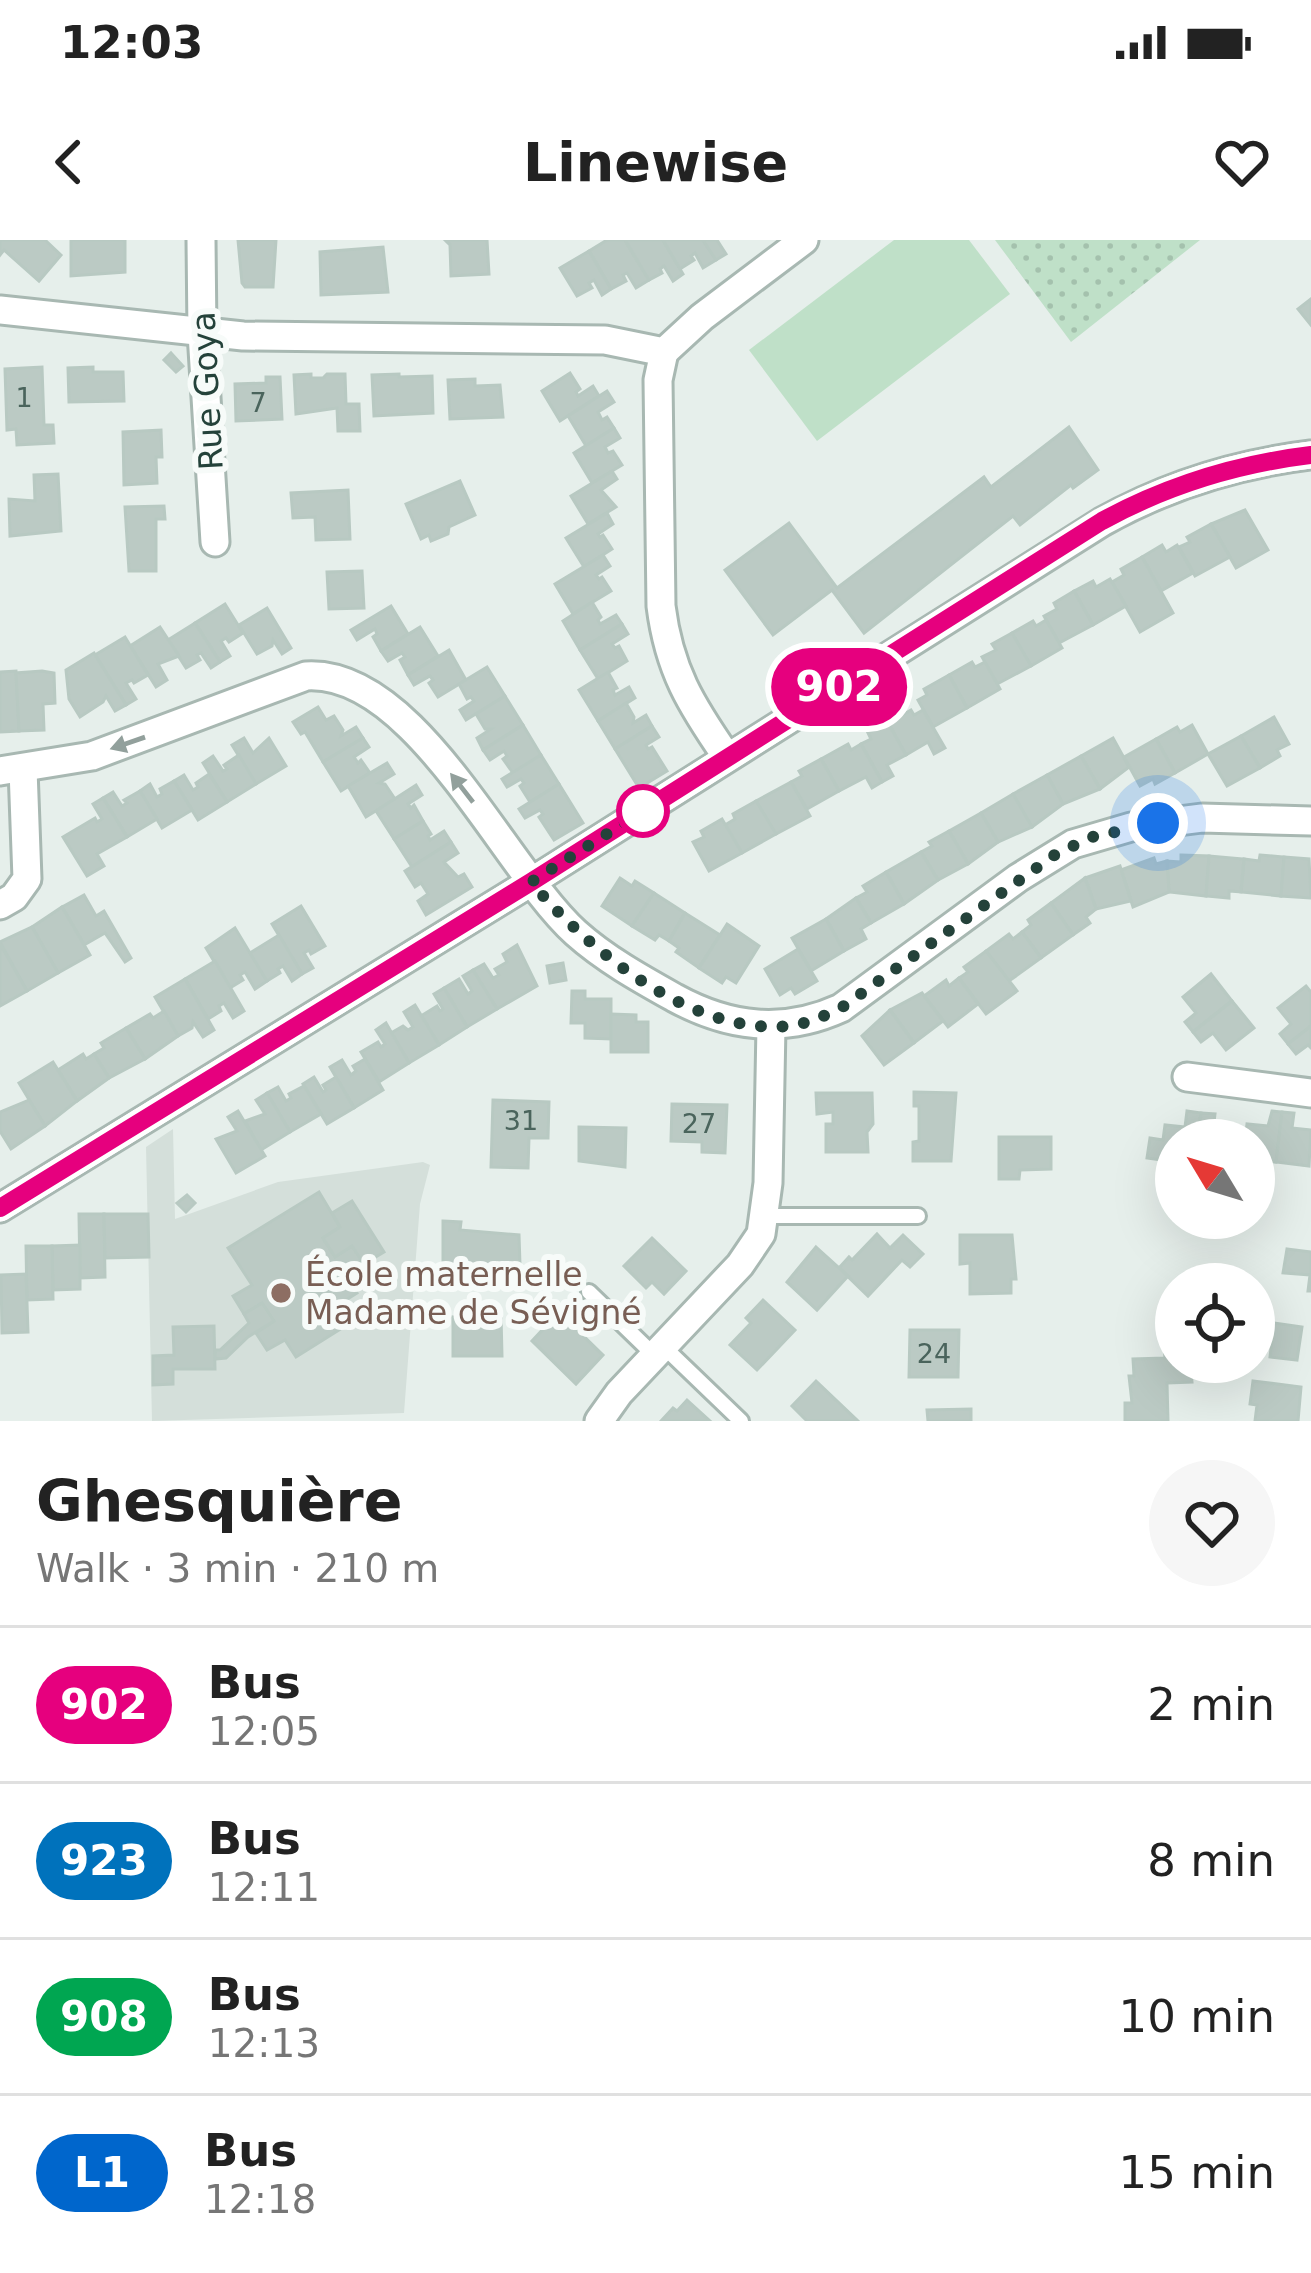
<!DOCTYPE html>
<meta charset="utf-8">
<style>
:root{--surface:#fff;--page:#f6f6f6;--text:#222;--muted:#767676;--line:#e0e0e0}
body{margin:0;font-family:"DejaVu Sans",sans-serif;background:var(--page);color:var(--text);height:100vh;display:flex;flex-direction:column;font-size:45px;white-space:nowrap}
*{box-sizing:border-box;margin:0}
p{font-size:39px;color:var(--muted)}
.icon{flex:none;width:66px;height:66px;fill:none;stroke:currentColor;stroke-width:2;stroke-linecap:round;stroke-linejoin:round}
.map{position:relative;height:1181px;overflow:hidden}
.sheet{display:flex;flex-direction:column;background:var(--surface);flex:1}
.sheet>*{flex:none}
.badge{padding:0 24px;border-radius:39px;font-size:42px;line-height:78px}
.needle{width:78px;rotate:308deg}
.controls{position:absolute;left:1155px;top:879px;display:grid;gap:24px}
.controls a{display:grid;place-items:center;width:120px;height:120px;border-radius:50%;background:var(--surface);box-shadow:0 12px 48px #0002;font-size:60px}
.you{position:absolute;width:60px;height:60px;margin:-30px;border:9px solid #fff;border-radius:50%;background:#1a73e8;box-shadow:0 0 0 18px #1a73e833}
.map>.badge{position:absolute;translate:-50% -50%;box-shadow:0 0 0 6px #fff}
.round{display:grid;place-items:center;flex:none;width:126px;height:126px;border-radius:63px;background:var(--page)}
.summary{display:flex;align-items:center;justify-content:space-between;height:204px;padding:0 36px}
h1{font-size:57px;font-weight:700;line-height:90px}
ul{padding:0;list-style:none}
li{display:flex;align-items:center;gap:36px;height:156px;padding:0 36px;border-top:3px solid var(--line)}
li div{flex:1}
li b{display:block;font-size:45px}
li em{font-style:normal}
li .badge{min-width:132px;font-weight:700;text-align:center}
.status{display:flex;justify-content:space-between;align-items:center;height:84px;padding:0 60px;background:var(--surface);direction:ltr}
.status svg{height:33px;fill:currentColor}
header{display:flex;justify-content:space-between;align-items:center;height:156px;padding:0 36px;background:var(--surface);font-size:54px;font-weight:700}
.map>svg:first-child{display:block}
.built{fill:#d4dfda}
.green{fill:#bfe0c8}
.park{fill:url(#park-dots)}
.building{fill:#bbcac4;stroke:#b8c9c2;stroke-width:3}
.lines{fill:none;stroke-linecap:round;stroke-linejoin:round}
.service-casing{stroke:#a8b8b2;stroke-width:20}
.minor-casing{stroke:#a8b8b2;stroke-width:33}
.service{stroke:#fff;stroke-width:14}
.minor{stroke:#fff;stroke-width:27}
.oneway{fill:#92a09c}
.line-casing{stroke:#fff;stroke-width:27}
.line{stroke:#e6007e;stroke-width:18}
.walk{stroke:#24423a;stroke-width:12;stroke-dasharray:0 21.6}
.stop-dot{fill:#fff;stroke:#e6007e;stroke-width:6}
.education-dot{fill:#8d6e63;stroke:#f7fbf9;stroke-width:4.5}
.labels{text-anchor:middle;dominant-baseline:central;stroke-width:12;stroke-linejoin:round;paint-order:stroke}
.number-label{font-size:27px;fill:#4a645c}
.street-label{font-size:33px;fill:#24423a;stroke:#f7fbf9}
.education-label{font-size:33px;fill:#785e54;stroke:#f7fbf9;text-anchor:start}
</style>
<div class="status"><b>12:03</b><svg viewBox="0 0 49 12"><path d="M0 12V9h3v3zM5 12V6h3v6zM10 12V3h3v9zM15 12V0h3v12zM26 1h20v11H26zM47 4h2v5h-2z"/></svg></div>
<header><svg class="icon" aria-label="back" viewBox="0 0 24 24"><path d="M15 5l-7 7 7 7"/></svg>Linewise<svg class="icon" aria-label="heart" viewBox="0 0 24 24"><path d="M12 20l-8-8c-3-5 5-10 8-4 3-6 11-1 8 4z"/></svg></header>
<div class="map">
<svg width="1311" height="1181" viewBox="0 0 1311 1181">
<defs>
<pattern id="park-dots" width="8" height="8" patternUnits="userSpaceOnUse" patternTransform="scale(3)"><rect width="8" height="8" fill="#bfe0c8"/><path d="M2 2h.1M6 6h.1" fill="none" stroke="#a4c1ad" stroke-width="1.8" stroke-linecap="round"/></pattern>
</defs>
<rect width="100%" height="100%" fill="#e6efeb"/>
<polygon class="built" points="173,889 175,979 278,942 423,922 430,925 420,964 404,1173 152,1181 146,907"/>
<polygon class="green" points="894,0 969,0 1010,54 817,201 749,110"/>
<polygon class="park" points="995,0 1200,0 1071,102"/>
<g class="building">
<polygon points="0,0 45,0 61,15 39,41 4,10 0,15"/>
<polygon points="71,0 125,0 125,32 71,36"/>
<polygon points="238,0 276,0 273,47 245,47 242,43"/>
<polygon points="445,0 487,0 489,34 451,36 450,5"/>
<polygon points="607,0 625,0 649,40 636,48 627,33 623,35 626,41 611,49 589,11"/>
<polygon points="625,0 663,0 683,34 673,41 664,26 660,29 662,33 649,40"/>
<polygon points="663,0 703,0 716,20 703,28 695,13 691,16 694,20 680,29"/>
<polygon points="703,0 717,0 726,14 716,20"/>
<polygon points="383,7 388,52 321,55 320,12"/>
<polygon points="589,11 611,49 602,55 594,40 589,43 592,48 577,56 560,28"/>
<polygon points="1311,59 1311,85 1298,69"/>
<polygon points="171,113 183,126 176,132 164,120"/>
<polygon points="42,127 44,185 53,185 54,203 17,205 16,189 7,190 5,129"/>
<polygon points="93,127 93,132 123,132 124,161 69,162 68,128"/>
<polygon points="570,133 580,149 576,152 578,156 593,146 599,156 560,181 542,151"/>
<polygon points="311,134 311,138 323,138 327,134 345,134 346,164 359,164 360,191 338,191 337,168 296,174 294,135"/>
<polygon points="399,134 399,137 432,136 433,173 374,176 372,135"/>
<polygon points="266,137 280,137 282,179 236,181 235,144 266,143"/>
<polygon points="475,139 475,146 500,145 503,177 450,179 448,140"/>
<polygon points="607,151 614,162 598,172 602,180 607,177 614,188 586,206 568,176"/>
<polygon points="1069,187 1098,230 1073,248 1071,245 1020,285 1013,276 864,393 832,350 773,395 725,330 789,283 837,348 984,237 991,247"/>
<polygon points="614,188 620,198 605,207 608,213 613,211 622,225 592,243 574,213"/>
<polygon points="161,190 162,217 156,217 157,243 124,245 123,192"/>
<polygon points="612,231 617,239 601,250 616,267 588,284 571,256"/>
<polygon points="58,234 61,291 10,296 9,259 35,261 34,235"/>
<polygon points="460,241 475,275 449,287 448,294 431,301 429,295 421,299 406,264"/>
<polygon points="348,250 350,299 316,300 315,277 293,278 291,253"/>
<polygon points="164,266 165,279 156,279 156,331 129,331 125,267"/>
<polygon points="1245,270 1268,310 1236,328 1211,284"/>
<polygon points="607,273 613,284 598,294 600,297 603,295 612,309 584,327 566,298"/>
<polygon points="1211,284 1230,317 1195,336 1179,307 1190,302 1187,297"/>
<polygon points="1162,305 1166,312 1177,305 1193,333 1161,351 1142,317"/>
<polygon points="603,315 610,326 596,335 599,339 602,337 611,351 573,374 555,344"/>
<polygon points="1142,317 1173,373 1140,392 1112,342 1124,335 1121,329"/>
<polygon points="362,331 364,368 329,369 327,332"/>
<polygon points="1110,339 1126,366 1093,385 1074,351 1093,341 1096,347"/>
<polygon points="1074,351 1093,385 1059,403 1044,376 1057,369 1054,363"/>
<polygon points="592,362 601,377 598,380 600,384 616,375 622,384 580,410 563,381"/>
<polygon points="225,364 243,393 229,402 226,398 221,401 230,416 220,422 195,383"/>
<polygon points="391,366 408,394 381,411 373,397 377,394 375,389 357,400 351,390"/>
<polygon points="267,368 291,408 282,414 273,400 272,406 257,414 239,385"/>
<polygon points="1046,380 1062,408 1031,426 1012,393 1033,381 1036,386"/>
<polygon points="195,383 220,422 211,428 201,413 197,415 200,420 186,428 168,400"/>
<polygon points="622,384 628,394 612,404 615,408 619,406 627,421 598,439 580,410"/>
<polygon points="160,387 179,416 158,424 167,440 156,447 130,406"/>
<polygon points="420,387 438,416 408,435 400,420 405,417 402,413 388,421 381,411"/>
<polygon points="1012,393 1031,426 997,444 982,417 996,410 992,404"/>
<polygon points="125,397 148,435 134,443 132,440 126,443 136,459 126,465 95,415"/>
<polygon points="449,410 466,440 438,457 429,443 433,440 430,436 414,445 408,435"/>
<polygon points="94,413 126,465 115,471 106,456 103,462 80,477 69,459 66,430"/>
<polygon points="972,422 975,427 985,422 1000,449 967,468 949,435"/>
<polygon points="487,427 505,456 466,480 460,470 474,461 471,457 467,459 459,444"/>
<polygon points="16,431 19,491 0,492 0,432"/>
<polygon points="42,431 54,433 55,463 43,464 44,490 19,491 16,433"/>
<polygon points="608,432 617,448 613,450 615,455 629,447 635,458 598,481 579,450"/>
<polygon points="949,435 967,468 933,487 918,460 927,455 924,449"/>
<polygon points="505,456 523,485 483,510 477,498 491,489 485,489 476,474"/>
<polygon points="626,463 634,477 633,483 646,475 652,486 615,509 598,481"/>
<polygon points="318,467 326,480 334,476 343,490 341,496 356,487 363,498 323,522 305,492 301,494 293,482"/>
<polygon points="911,470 914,475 923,470 945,508 934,514 928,502 906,515 888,483"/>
<polygon points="1274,477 1289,504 1277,510 1280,516 1260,528 1241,496"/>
<polygon points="888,483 906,515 887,525 893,536 882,542 861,504 871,499 868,493"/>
<polygon points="523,485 541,515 513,533 503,519 507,516 504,511 490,520 483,510"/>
<polygon points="1192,485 1208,514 1175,533 1156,499 1177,487 1180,492"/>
<polygon points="652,486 659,497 646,505 648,509 652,507 667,531 639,548 615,509"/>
<polygon points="1241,496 1260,528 1227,546 1208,514"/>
<polygon points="244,498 253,513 269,498 286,526 256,544 232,505"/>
<polygon points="363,498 369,507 354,517 358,523 361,520 370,533 341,551 323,522"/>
<polygon points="1113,498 1129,527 1100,549 1081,516"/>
<polygon points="1156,499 1175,533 1155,544 1153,539 1140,546 1124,517"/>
<polygon points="848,504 851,510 861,504 882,542 872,548 866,537 839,551 821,519"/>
<polygon points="239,515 256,544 227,562 203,523 213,516 223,531 227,529 224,525"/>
<polygon points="541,515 559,544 530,562 520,546 524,543 521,539 507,547 502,539"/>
<polygon points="1081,516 1100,549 1063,564 1047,535"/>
<polygon points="821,519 839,551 807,569 791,542 802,536 799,531"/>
<polygon points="387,523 394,534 379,543 385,544 395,559 366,577 348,546"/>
<polygon points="209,534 227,562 198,580 174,541 184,535 193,550 198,547 196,543"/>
<polygon points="1047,535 1063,564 1032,587 1013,554"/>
<polygon points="174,541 192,570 162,588 140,551 150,544 157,557 162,554 160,549"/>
<polygon points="791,542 810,576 776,594 756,561"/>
<polygon points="559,544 583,583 554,600 539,577 543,574 540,570 525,578 519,569"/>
<polygon points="416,545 422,555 408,564 411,568 414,565 423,581 394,599 376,571"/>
<polygon points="140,551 157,579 127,597 103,558 113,552 122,566 127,563 124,560"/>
<polygon points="1013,554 1032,587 998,602 981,573"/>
<polygon points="103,558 127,597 97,614 104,626 87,636 63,597 95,578 97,582 102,579 93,564"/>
<polygon points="756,561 776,594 742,613 725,585 735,579 733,574"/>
<polygon points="981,573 998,602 968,624 949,591"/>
<polygon points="722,579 742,613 709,631 693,602 704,597 701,591"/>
<polygon points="423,581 431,594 428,596 430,600 444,591 451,602 412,627 394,599"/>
<polygon points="949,591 968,624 938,640 921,612 932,606 929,602"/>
<polygon points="451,602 458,613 444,622 458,637 464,634 472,647 426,675 418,661 428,654 421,643 415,647 405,631"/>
<polygon points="921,612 938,640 904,664 886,632"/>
<polygon points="1181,615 1209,616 1206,656 1169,652 1167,621 1181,622"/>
<polygon points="1260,615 1284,617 1281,656 1241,652 1244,619 1259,621"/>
<polygon points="1209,616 1244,619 1241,652 1229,651 1229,658 1206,656"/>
<polygon points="1284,617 1309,619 1311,658 1281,656"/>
<polygon points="1154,618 1156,624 1167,621 1169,652 1133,667 1121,630"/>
<polygon points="1120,626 1131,661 1096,669 1085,638"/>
<polygon points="886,632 904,664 871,683 856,658 867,652 863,646"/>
<polygon points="620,638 632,646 635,641 654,653 632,686 602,666"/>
<polygon points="1085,638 1096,669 1086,677 1090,683 1073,695 1051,663"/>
<polygon points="654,653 685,673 669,701 659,695 655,700 632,686"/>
<polygon points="84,655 96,676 104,671 131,718 125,722 105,693 84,705 62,667"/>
<polygon points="856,658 871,683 861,689 866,699 844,711 826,679"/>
<polygon points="1051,663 1073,695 1041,718 1022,692 1031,685 1028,680"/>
<polygon points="301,666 325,706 311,714 309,710 304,713 313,728 302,734 272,684"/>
<polygon points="62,667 90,715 58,733 32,687"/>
<polygon points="685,673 720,695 699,728 676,712 679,708 669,701"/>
<polygon points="826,679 844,711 811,731 792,698"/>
<polygon points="727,684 759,706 736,743 726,737 722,743 699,728"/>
<polygon points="32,687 58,733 27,751 0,702"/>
<polygon points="235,688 267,741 255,749 245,732 240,735 243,740 230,748 206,708"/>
<polygon points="1022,692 1041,718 1009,741 986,711 1009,694 1013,699"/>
<polygon points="279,695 302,734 292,741 283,726 278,729 280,733 267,741 250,713"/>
<polygon points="0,704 27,751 0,766"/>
<polygon points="517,705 537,746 497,769 473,730 484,724 493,738 499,735 495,729 507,722 503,714"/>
<polygon points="798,709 817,741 795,754 791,748 780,755 765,729"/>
<polygon points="986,711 1017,751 986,774 959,738 968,732 964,727"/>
<polygon points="215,721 244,771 233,778 224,763 219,766 221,771 208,779 185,739"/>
<polygon points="563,723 566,740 550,743 547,726"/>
<polygon points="473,730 497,769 467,787 444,748 459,739 468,754 472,751 463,736"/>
<polygon points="1211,734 1232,761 1193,792 1185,782 1196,773 1183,757"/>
<polygon points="959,738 978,764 948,787 924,756 946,740 949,746"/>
<polygon points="185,739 214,790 203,797 193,782 192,788 178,796 155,757"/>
<polygon points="1306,746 1311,752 1311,786 1288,804 1280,794 1291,784 1278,768"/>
<polygon points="444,748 467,787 439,805 421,776 437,766 440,771 443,769 434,754"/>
<polygon points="572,751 585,751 585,759 611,759 611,799 585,798 585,783 571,783"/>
<polygon points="922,753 943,781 914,803 890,770"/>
<polygon points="1232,761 1254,788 1226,810 1213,793 1201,802 1193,792"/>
<polygon points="415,765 439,805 409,823 391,793 403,786 408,790 413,787 404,772"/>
<polygon points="890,770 914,803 884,825 862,796"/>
<polygon points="164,771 178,796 145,819 126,788 150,774 153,778"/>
<polygon points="611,774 636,775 636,782 648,782 648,812 611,812"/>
<polygon points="386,783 409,823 379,842 361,812 378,802 381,807 385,804 376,790"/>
<polygon points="1311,786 1311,808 1308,805 1296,814 1288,804"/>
<polygon points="126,788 145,819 109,838 94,814 104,808 101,803"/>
<polygon points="83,814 86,819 94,814 109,838 77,861 58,830"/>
<polygon points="365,819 383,850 354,868 330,827 342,820 351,835 356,831 353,826"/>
<polygon points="53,822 77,861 45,886 19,843"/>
<polygon points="314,837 323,852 326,850 323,845 336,837 354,868 327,884 303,844"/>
<polygon points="304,846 321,874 290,892 267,853 278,847 286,861 291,858 289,854"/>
<polygon points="914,852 956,853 951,921 913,921 913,902 919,901 919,866 914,866"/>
<polygon points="267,853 290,892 261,910 245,881 265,874 256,860"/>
<polygon points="816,853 872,853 873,884 867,892 868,912 826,912 826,884 833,884 833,872 817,874"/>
<polygon points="29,860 45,886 11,909 0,891 0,872"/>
<polygon points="493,860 549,862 548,898 529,898 528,928 491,927"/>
<polygon points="672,864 727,865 725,913 702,912 702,902 671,901"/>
<polygon points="238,871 265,916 236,933 216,899 237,891 228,877"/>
<polygon points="1187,871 1201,873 1198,900 1176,900 1176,922 1147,918 1150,898 1163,900 1165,885 1185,887"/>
<polygon points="1272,871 1282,872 1276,922 1254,920 1254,900 1245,900 1247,884 1268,886"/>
<polygon points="1282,872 1294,873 1292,888 1311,890 1309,926 1276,922"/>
<polygon points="1201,873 1215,874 1213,890 1246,894 1245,900 1198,900"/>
<polygon points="579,887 626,888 625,927 579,921"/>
<polygon points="999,897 1051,897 1051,929 1020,930 1019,939 999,939"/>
<polygon points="319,952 340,987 323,998 335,1017 352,1006 364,1024 346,1035 357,1053 338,1065 350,1083 296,1117 285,1100 267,1110 256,1093 274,1081 262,1063 244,1074 233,1056 252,1045 228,1008"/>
<polygon points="187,955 195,963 186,972 177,963"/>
<polygon points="352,961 384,1012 364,1024 352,1006 335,1017 323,998 340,987 332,973"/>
<polygon points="79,974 104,974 105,1037 80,1038"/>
<polygon points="104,974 148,974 149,1017 105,1018"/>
<polygon points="443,981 461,982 460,990 519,995 520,1025 490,1025 477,1030 472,1025 443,1025"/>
<polygon points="877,994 890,1008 903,995 923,1014 910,1027 902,1020 868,1056 839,1028 849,1017 852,1020"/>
<polygon points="960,995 1012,995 1016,1039 1011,1039 1011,1053 970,1054 970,1023 960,1024"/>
<polygon points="652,998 686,1031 664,1054 652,1042 646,1048 624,1026"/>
<polygon points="80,1005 80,1049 53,1050 52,1006"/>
<polygon points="26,1006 52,1006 53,1059 27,1060"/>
<polygon points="816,1007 848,1036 817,1070 787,1042"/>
<polygon points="1287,1009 1311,1012 1311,1051 1308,1051 1310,1035 1283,1033"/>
<polygon points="26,1034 28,1092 2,1093 1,1035"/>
<polygon points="763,1060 795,1090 757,1130 730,1105 751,1083 746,1078"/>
<polygon points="262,1063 274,1081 248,1097 226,1118 215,1119 215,1110 220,1110 249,1083 244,1074"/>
<polygon points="559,1072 603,1115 576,1144 532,1101"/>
<polygon points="492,1075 501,1075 502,1116 453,1116 453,1077 492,1082"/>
<polygon points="1274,1083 1302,1087 1297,1120 1270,1117"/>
<polygon points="214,1086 215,1129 173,1129 173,1144 153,1145 153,1116 174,1115 173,1087"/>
<polygon points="910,1090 959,1090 958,1137 909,1137"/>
<polygon points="1164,1106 1176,1107 1176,1122 1190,1122 1192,1142 1167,1143 1168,1181 1125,1181 1125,1163 1132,1163 1129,1136 1134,1136 1133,1119 1165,1118"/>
<polygon points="816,1141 858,1181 807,1181 792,1166"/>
<polygon points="1253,1141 1301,1147 1298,1181 1255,1181 1257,1165 1250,1164"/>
<polygon points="687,1160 710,1181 661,1181 673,1168 677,1171"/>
<polygon points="971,1169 971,1181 928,1181 927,1170"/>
</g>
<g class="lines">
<defs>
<g id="service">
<polyline points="765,976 918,976"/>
<polyline points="589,1052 654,1115"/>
<polyline points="663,1106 741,1181"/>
</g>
<g id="minor">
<polyline points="201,0 202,93 215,302"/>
<polyline points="0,70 243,96 605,100 664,112 702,77 804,0"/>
<path d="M664,112L658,140L661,366C669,430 691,465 727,517"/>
<path d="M0,531L92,516L306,436C415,429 504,628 576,693C605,719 641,739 675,758C730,788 784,794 841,768L1018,638L1073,604L1131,587L1202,578L1311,581"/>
<polyline points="0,665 14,657 27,639 23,529"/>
<polyline points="1187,837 1311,853"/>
<path d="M0,968L531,642L1102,282C1168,245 1236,224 1311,215"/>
<polyline points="599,1181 619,1153 740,1025 761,994 768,943 771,786"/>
</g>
</defs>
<use href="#service" class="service-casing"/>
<use href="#minor" class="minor-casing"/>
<use href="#service" class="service"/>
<use href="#minor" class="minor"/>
</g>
<defs><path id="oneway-solid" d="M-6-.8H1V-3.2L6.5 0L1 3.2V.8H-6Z" transform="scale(3)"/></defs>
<g class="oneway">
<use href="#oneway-solid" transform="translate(128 503) rotate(161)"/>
<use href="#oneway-solid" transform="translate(462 548) rotate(-128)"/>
</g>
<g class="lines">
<defs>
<path id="line" d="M0,968L531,642L1102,281C1168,245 1236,224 1311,215"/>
</defs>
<use href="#line" class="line-casing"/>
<use href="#line" class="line"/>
<path class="walk" d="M643,571L531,642C588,710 693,796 789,786C807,784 824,776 841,768L1056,614L1092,597L1158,583"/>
</g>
<circle class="stop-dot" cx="643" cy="571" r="24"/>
<circle class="education-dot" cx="281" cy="1053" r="12"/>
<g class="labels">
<g class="number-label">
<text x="24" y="157">1</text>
<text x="258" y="162">7</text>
<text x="521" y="880">31</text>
<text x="699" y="883">27</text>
<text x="934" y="1113">24</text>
</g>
<g class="street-label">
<text transform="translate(207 151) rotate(-93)">Rue Goya</text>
</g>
<g class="education-label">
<text x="305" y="1034">École maternelle<tspan x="305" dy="38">Madame de Sévigné</tspan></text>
</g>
</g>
</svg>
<div class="controls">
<a><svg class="needle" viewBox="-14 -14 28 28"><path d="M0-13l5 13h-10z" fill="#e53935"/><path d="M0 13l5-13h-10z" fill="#767676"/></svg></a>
<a><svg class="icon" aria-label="locate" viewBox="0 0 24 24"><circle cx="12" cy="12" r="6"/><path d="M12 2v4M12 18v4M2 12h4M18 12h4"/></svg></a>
</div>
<div class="you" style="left:1158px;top:583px"></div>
<b class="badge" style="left:839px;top:447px;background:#e6007e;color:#fff">902</b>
</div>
<section class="sheet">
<div class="summary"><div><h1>Ghesquière</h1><p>Walk · 3 min · 210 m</p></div><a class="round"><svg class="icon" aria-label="heart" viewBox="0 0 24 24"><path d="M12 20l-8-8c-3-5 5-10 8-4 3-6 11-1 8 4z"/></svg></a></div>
<ul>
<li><span class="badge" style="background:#e6007e;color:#fff">902</span><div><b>Bus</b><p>12:05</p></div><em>2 min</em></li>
<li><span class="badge" style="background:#0072bc;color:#fff">923</span><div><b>Bus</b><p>12:11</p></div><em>8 min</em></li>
<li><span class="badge" style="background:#00a651;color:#fff">908</span><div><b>Bus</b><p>12:13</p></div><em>10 min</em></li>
<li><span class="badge" style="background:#06c;color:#fff">L1</span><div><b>Bus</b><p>12:18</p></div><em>15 min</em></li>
</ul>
</section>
